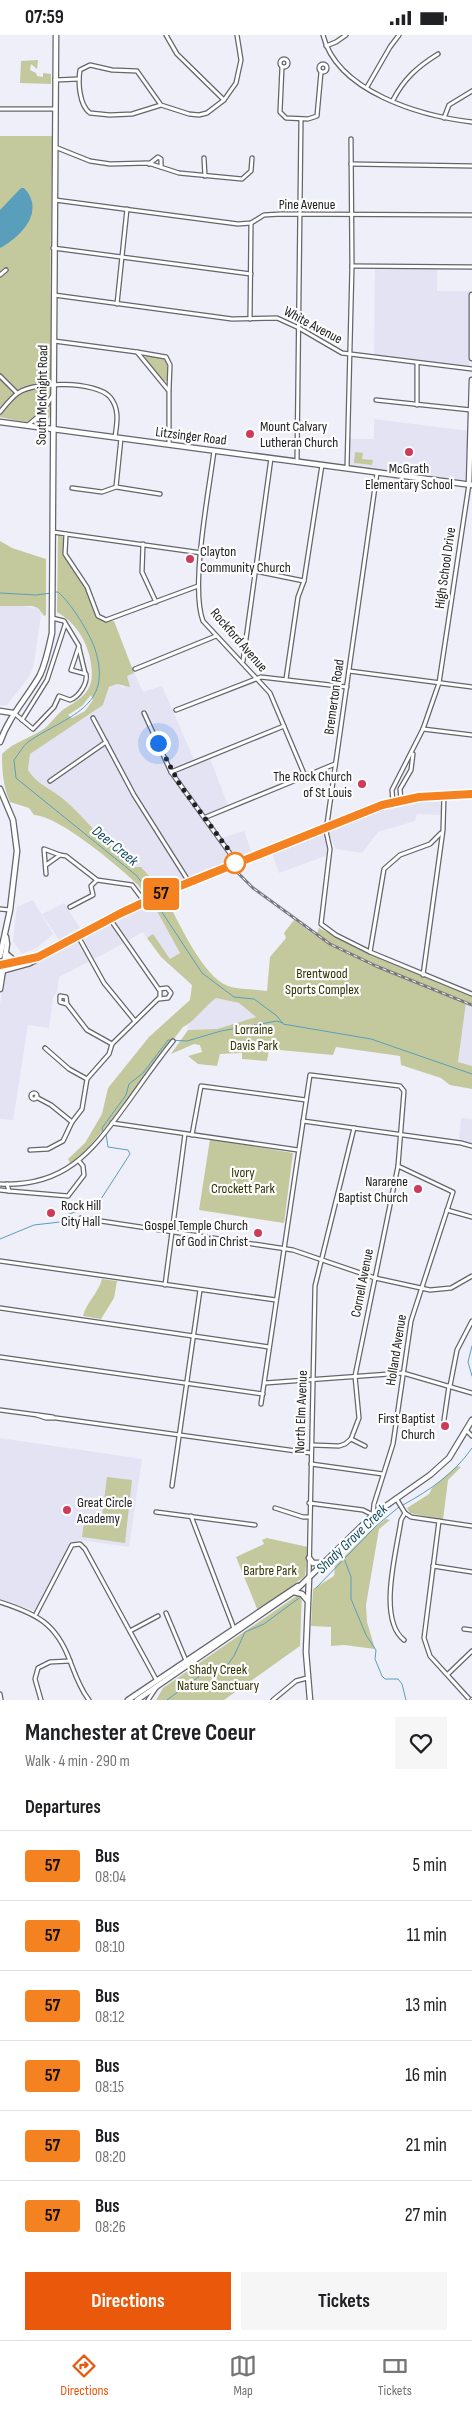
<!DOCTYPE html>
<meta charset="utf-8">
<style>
:root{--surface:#fff;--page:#f6f6f6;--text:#202124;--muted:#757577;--line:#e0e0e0;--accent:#ea580c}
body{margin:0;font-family:"Sofia Sans Condensed",sans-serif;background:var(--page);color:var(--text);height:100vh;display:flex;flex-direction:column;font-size:19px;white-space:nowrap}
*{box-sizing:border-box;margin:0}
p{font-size:16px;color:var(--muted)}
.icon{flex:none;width:28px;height:28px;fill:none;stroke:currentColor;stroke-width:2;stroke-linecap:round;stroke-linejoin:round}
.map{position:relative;height:1665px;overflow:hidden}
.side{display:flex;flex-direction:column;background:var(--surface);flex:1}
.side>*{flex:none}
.badge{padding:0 10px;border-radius:4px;font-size:18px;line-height:32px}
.you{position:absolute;width:25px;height:25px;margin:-12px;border:4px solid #fff;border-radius:50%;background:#1a73e8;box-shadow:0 0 0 8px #1a73e833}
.map>.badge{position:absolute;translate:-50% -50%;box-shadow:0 0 0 2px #fff}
h2{padding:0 25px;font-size:19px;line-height:45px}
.round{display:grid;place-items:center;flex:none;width:52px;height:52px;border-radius:0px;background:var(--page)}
.head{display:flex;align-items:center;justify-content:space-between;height:85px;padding:0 25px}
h1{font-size:24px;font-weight:700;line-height:38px}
.primary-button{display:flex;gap:10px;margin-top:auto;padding:10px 25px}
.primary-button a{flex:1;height:58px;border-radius:0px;background:var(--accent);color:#fff;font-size:20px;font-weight:700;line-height:58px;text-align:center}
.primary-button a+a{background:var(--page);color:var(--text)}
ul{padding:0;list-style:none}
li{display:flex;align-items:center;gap:15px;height:70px;padding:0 25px;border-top:1px solid var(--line)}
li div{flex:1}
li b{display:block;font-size:19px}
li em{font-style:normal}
li .badge{min-width:55px;font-weight:700;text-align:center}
.status{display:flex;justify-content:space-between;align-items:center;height:35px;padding:0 25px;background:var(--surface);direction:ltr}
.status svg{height:14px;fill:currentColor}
.tab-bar{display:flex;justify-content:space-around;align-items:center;height:70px;border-top:1px solid var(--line);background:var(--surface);font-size:14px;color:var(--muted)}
.tab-bar a{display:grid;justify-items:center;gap:2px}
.tab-bar .selected{color:var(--accent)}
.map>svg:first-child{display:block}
.built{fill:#e3e3f4}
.green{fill:#c4c99d;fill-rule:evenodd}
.water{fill:#599fbc}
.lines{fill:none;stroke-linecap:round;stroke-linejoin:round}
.stream{stroke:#599fbc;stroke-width:1}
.street-casing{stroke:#64656d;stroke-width:5.5}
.secondary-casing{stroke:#64656d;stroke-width:7}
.primary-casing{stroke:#64656d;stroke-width:8}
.street{stroke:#fff;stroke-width:3}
.secondary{stroke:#fff;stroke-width:4.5}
.primary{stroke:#fff;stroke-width:5}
.rail-casing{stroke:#79797f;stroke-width:3}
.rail{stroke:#fdfdfd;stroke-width:1;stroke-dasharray:4;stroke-linecap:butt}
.line-casing{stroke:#fff;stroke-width:11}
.line{stroke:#f58220;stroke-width:8}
.walk{stroke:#212125;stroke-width:5;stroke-dasharray:0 9}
.poi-dot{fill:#cc3c59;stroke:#fdfdfd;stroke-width:2}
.stop-dot{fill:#fff;stroke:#f58220;stroke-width:2.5}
.labels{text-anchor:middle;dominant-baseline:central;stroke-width:4.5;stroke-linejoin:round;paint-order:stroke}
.street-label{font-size:14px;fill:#212125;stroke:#fdfdfd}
.poi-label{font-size:14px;fill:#212125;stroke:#fdfdfd;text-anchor:start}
.park-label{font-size:14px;fill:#313402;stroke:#fdfdfd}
.water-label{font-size:15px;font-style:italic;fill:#0f4a5f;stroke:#fdfdfd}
</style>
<div class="status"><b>07:59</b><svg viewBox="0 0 49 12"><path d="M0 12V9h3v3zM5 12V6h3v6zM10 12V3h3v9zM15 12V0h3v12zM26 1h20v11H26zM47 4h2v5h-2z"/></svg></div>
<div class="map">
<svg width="472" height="1665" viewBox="0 0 472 1665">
<rect width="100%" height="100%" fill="#efeff9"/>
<g class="built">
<polygon points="375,232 437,233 437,256 470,256 469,332 374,320"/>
<polygon points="374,384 469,396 467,444 464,447 352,431 350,429 350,404 374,404"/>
<polygon points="16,570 38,573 41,579 34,629 29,642 6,671 0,670 0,571"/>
<polygon points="134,638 143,657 162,651 196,729 210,724 228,770 203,781 231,825 160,853 155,846 133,832 116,811 108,810 78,777 59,760 34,744 28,735 30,719 103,670 109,653 117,649 124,653 127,641"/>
<polygon points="436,764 441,766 442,780 417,779 415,786 378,797 362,818 336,814 328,798 329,795 401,768"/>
<polygon points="244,796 252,818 238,823 222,803"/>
<polygon points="322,798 329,812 328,820 279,838 272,818"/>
<polygon points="33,865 53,899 38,912 22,919 13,906 17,872"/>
<polygon points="64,868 80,893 59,905 42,879"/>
<polygon points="149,869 153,869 180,918 170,925 153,899 147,903 143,897 127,906 115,888 115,885"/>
<polygon points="110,888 124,908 94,924 83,903"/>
<polygon points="76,905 80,907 90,926 59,942 57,957 53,962 49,993 28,990 13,1085 0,1084 0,969 5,938 38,926"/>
<polygon points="216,963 239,968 256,982 217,994 188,995 188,990 202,973"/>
<polygon points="465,969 472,972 472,1031 458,1028"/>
<polygon points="461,1083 472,1084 472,1110 459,1106"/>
<polygon points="0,1403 142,1424 129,1512 79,1505 72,1508 35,1576 0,1564"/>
</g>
<g class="green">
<polygon points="38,25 37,34 31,29 30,35 36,38 37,41 43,42 43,38 51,39 51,49 20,48 21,26"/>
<path d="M0,101H52C52,177 48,253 53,329C53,340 55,378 48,385C41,392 10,384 0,382Z"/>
<polygon points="147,320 165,324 168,329 167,346 163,346 144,324"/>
<polygon points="355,417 363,418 362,424 373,425 372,430 354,428"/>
<path d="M58,499L64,503L65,523L85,551L97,580L105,586H114L134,638L127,641L130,652L117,649L109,652L103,670L30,719L28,735C36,748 49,753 61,762C79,777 93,794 108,810L116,811L133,832H141L160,853L145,860C141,856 140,851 136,848C117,830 59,781 34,780L29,773L10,767C3,751 2,736 2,719C15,706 31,703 45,693C52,687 57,679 64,674C91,658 96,650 89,619C84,601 73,586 57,577ZM91,660L93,665L85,676L72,683L68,680L82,671Z"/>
<polygon points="0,506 12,513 46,524 46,580 44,581 38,573 32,571 0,571"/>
<path d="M166,863C178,886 203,942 228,951C240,955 255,954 267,956L270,922L286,903L284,898L294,885L316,901L319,893L381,924L472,960V969L466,967L458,1027L472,1031V1054L450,1050L441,1043L401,1030L400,1021L336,1012L333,1020L269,1014L267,1026L242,1024V1018L220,1019L217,1031L198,1029L188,1021L202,1017L200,1010L194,1009L171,1019L188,995L217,994L256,982L239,968L216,963C205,971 194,987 183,992L112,1085L78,1124L70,1128L68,1124L85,1108L102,1079L108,1053L149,1002L190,965L192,950L161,922L147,903L153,899L170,924L180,918L153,869Z"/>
<polygon points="210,1104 293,1118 284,1188 199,1175"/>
<path d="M102,1244L117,1246L114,1263L101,1284L83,1281C87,1266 98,1259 102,1244Z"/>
<polygon points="457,1431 461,1432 448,1445 443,1485 410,1478 407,1473 429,1459 432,1453"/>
<polygon points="107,1442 132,1445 125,1508 82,1502 84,1487 101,1489"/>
<polygon points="386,1484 390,1485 379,1494 366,1570 367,1587 375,1614 344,1610 331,1611 331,1592 311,1591 313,1554 334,1541 335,1531 369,1497"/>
<polygon points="267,1503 308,1512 305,1541 258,1576 236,1522 264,1509 262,1505"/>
<polygon points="302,1557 300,1611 224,1665 156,1665 163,1653"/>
</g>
<path class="water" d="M21,153H24C46,176 21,202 0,213V175Z"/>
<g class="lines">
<g class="stream">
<path d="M55,557H58C71,568 89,597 95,614C114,674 67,680 28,707C23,711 18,720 14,725L16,743L137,841L152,862"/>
<polyline points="0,558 36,560 51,558"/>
<polyline points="154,865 202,938 234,962 254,964 277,981 283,989 371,1004 472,1039"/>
<polyline points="103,1096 102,1093 126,1060 129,1049 143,1038 168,1005 187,1006 221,996 277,986 283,988"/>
<polyline points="0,1204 34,1190 60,1187 69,1179 92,1171 101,1164 130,1119 128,1115 108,1112 106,1099"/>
<polyline points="472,1311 468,1327 472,1341"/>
<path d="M403,1470C430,1455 454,1439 472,1413"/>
<polyline points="344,1523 351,1542 351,1564 366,1600 376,1615 375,1624 382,1641 385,1644 398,1644 402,1649 406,1665"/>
<polyline points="316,1553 376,1491 399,1472"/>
<polyline points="167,1665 201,1640 225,1633 234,1621 245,1597 264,1589 299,1563"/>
</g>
<defs>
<g id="street">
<polyline points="166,0 177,19 224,65"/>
<path d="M323,0C337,57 421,81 472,87"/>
<polyline points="326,11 336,7 346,0"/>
<circle cx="284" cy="28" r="4"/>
<circle cx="323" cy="33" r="4"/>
<polyline points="282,32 280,77 286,83 308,84 317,81 321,37"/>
<polyline points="55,45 79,44"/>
<polyline points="367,52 390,12 399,0"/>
<path d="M393,65C404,44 417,32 438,19"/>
<path d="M161,70L137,36L112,35L90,30L80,35C78,47 79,70 90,78L110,80L132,79L161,70L189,79L199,80L207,78L224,65L236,48L241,25L237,0"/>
<polyline points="0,74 55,74"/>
<polyline points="444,83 449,70 472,56"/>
<polyline points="55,112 90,126 110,129 148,128 179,138 242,144 251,136 252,123"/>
<polyline points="204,123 205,141"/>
<polyline points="149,129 158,122 161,124 161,132"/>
<polyline points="351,129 472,131"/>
<polyline points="55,165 238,189 251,188 264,180 281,179 472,180"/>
<polyline points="53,213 251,239"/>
<polyline points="352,231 472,232"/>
<polyline points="0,240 6,235"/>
<polyline points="54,260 232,284 277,283 299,293 342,318 472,334"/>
<polyline points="117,269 127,174"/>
<polyline points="250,284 251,188"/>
<polyline points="54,306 137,317 169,356 169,409"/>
<polyline points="137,317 166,322 170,330 169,355"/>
<polyline points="0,341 17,358"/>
<polyline points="376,365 471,375"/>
<polyline points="417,370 417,328"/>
<path d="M0,377C5,371 12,362 18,358C35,346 96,346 110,362C120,374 117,388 115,402"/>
<polyline points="27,391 41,379 53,360"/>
<polyline points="121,403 116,452 160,459"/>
<path d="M214,416C209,456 190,552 203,586L270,658L305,741"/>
<polyline points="297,427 301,84"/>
<polyline points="347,433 352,231 351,104"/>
<polyline points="377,438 326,796 330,814 321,889 336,900 370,917 472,959"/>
<polyline points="72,453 102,457 116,452"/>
<polyline points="53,497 66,499 65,519 87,552 98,581 106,585 198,551"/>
<polyline points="66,499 202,518"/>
<polyline points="143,509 142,537 156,567"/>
<polyline points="201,530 255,536 304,546"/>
<polyline points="79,613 85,638"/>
<polyline points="243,626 271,423"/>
<polyline points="135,634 216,601"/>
<polyline points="349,636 472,652"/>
<polyline points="286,644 298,562 304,546 322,430"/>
<polyline points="176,675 261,642 347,652"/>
<path d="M14,678L33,694L54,672L59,661L70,665C79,662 88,648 86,639L71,635L79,611L64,586L52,583"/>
<polyline points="144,678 171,737 237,828"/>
<polyline points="93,683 134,760 189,847"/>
<polyline points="22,685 47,645 65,590"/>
<polyline points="423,694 472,700"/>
<polyline points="171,737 284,691"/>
<polyline points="50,746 106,707"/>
<polyline points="401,765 400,754 411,735 413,719"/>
<polyline points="393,767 392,755 423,694 439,648 469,449"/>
<polyline points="206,782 335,729"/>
<polyline points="46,830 60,820 66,821 97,845 132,850 144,866"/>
<polyline points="46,839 44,814 60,820"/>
<polyline points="70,872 93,860 91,851 97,845"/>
<polyline points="0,874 10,875"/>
<polyline points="78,901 104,948 135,986"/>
<polyline points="370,917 384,834 400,820 430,809 441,798"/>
<polyline points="423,940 443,795 444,760"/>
<polyline points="159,954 167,953 171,958 168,963 159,964"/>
<polyline points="67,969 66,962 60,961 60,967 67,969 87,995 112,1009"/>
<polyline points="45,1013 69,1034 87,1044"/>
<circle cx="34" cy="1061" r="3"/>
<polyline points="36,1062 51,1070 72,1087"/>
<polyline points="303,1086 461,1108 472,1111"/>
<polyline points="112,1088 298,1115"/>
<polyline points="192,1100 201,1051 306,1065"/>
<polyline points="30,1115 48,1114 63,1106 72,1087 82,1074 87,1044 109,1019 112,1009 160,962 160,956 110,884"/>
<path d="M0,1149C64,1152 91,1118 125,1071C141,1049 156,1027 173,1006"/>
<polyline points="7,1149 9,1156 68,1161 84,1140 83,1131 79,1126"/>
<polyline points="0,1155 9,1156"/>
<polyline points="447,1175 472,1182"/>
<polyline points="81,1183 293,1215 375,1243 430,1255 451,1253 472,1241"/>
<polyline points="0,1226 276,1265"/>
<polyline points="165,1250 185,1099"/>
<polyline points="0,1273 269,1312"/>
<polyline points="0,1322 263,1359"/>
<polyline points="265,1348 403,1338 472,1358"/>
<polyline points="450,1351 457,1315 472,1286"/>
<polyline points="261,1369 310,1040 400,1051 404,1056 398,1131 355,1341 359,1383 351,1404 345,1409 339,1411 312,1410"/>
<polyline points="0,1375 53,1382"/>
<polyline points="37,1380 46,1383 56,1383 311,1418"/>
<polyline points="444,1385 449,1351"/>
<polyline points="467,1396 472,1401"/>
<polyline points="351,1404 365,1411"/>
<polyline points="311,1429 383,1439"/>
<polyline points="172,1451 200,1255"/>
<polyline points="396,1463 405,1478 411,1482 472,1491"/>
<polyline points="309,1468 363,1475 373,1480 374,1469 393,1409 411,1286 453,1157 398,1131"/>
<polyline points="275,1473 303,1482 309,1482"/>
<polyline points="156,1477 255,1490"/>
<polyline points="191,1481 235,1596"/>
<polyline points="439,1486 424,1603 430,1621 470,1665"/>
<polyline points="433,1531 472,1537"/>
<polyline points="309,1543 315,1251 354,1093"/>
<path d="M0,1567C37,1579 56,1588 70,1626C75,1639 80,1654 89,1665"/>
<polyline points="166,1578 187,1628"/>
<polyline points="36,1579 72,1510 80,1509 85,1514 157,1646"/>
<polyline points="464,1594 472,1595"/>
<polyline points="130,1596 158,1581"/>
<path d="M404,1605C377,1584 397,1515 401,1485L405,1478"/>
<polyline points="448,1639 472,1616"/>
<polyline points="0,1659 1,1665"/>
<polyline points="41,1665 35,1644 38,1633 50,1627 70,1626"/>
<polyline points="148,1665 156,1653"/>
<polyline points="273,1665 296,1646 307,1643"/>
</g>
<g id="secondary">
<polyline points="472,260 472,323"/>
<polyline points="0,387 472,450"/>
<polyline points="469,449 472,345"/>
<polyline points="0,676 13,678"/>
<path d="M0,707C9,681 27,663 40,640C46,627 49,612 52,598L56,0"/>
<polyline points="0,754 13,785 17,816 10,875 0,921"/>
<polyline points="0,954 7,909 6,902"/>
<polyline points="309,1523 313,1528 323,1528"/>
<polyline points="309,1544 306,1617 310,1665"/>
<polyline points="294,1557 302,1559 307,1565"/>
<polyline points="128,1665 298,1551"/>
<polyline points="137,1665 296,1555 373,1480 430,1440 449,1423 472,1385"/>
</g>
<g id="primary">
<polyline points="6,919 14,926"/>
<polyline points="0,930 37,922"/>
<polyline points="0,936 29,928 121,878 175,853 368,776 406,764 472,759"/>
</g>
</defs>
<use href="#street" class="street-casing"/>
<use href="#secondary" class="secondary-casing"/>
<use href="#primary" class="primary-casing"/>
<use href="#street" class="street"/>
<use href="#secondary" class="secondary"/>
<use href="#primary" class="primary"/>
<defs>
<g id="rail">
<polyline points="237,837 253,853 330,909 376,931 472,970"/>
<polyline points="470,1665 472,1663"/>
</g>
</defs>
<use href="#rail" class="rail-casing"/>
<use href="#rail" class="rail"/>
</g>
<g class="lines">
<defs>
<polyline id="line" points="0,930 38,922 121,878 175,853 382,770 419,762 472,759"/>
</defs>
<use href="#line" class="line-casing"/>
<use href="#line" class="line"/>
<polyline class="walk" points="158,708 180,750 234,822 235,828"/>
</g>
<g class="poi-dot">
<circle cx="250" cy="399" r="5"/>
<circle cx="409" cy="417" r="5"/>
<circle cx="190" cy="524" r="5"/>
<circle cx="362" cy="749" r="5"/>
<circle cx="418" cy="1154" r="5"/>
<circle cx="51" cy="1178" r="5"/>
<circle cx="258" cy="1198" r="5"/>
<circle cx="445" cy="1391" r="5"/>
<circle cx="67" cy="1475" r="5"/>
</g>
<circle class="stop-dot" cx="235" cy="828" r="10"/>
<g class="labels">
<g class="street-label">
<text x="307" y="169">Pine Avenue</text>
<text transform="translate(313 290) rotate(28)">White Avenue</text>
<text transform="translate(42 360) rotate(-89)">South McKnight Road</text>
<text transform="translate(191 401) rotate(7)">Litzsinger Road</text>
<text transform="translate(445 533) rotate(-82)">High School Drive</text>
<text transform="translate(239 605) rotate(49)">Rockford Avenue</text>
<text transform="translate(334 662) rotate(-82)">Bremerton Road</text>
<text transform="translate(362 1248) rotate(-79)">Cornell Avenue</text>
<text transform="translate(396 1315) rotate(-81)">Holland Avenue</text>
<text transform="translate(301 1377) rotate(-88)">North Elm Avenue</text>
</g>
<g class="poi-label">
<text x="260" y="391">Mount Calvary<tspan x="260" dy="16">Lutheran Church</tspan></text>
<text x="409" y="433" text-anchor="middle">McGrath<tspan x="409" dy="16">Elementary School</tspan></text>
<text x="200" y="516">Clayton<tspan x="200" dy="16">Community Church</tspan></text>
<text x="352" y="741" text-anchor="end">The Rock Church<tspan x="352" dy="16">of St Louis</tspan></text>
<text x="408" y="1146" text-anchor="end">Nararene<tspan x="408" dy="16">Baptist Church</tspan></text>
<text x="61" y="1170">Rock Hill<tspan x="61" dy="16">City Hall</tspan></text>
<text x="248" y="1190" text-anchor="end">Gospel Temple Church<tspan x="248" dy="16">of God in Christ</tspan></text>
<text x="435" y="1383" text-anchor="end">First Baptist<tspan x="435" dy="16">Church</tspan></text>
<text x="77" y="1467">Great Circle<tspan x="77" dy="16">Academy</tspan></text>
</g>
<g class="park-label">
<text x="322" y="938">Brentwood<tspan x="322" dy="16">Sports Complex</tspan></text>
<text x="254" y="994">Lorraine<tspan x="254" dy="16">Davis Park</tspan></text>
<text x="243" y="1137">Ivory<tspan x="243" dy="16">Crockett Park</tspan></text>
<text x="270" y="1535">Barbre Park</text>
<text x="218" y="1634">Shady Creek<tspan x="218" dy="16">Nature Sanctuary</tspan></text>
</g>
<g class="water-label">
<text transform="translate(115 811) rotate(39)">Deer Creek</text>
<text transform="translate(352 1504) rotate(-44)">Shady Grove Creek</text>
</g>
</g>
</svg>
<div class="you" style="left:158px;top:708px"></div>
<b class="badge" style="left:161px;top:859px;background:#f58220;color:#111">57</b>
</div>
<section class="side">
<div class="head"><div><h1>Manchester at Creve Coeur</h1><p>Walk · 4 min · 290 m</p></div><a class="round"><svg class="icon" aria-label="heart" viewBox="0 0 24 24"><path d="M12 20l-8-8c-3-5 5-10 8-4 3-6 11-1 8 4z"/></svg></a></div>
<h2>Departures</h2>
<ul>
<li><span class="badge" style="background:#f58220;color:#111">57</span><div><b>Bus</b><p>08:04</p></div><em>5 min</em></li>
<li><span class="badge" style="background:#f58220;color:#111">57</span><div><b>Bus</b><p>08:10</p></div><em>11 min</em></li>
<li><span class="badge" style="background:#f58220;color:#111">57</span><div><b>Bus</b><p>08:12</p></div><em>13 min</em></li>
<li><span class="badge" style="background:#f58220;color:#111">57</span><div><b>Bus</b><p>08:15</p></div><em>16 min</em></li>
<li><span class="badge" style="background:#f58220;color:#111">57</span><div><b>Bus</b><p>08:20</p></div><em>21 min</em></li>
<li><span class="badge" style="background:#f58220;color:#111">57</span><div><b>Bus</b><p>08:26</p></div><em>27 min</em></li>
</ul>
<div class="primary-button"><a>Directions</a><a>Tickets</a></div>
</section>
<nav class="tab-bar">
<a class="selected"><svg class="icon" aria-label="directions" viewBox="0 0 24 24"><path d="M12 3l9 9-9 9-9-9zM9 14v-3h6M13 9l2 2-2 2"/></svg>Directions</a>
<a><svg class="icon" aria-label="map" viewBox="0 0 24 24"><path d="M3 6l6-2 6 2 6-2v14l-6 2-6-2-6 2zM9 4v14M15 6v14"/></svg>Map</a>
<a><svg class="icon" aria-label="tickets" viewBox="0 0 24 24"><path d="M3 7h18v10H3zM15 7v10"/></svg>Tickets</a>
</nav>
